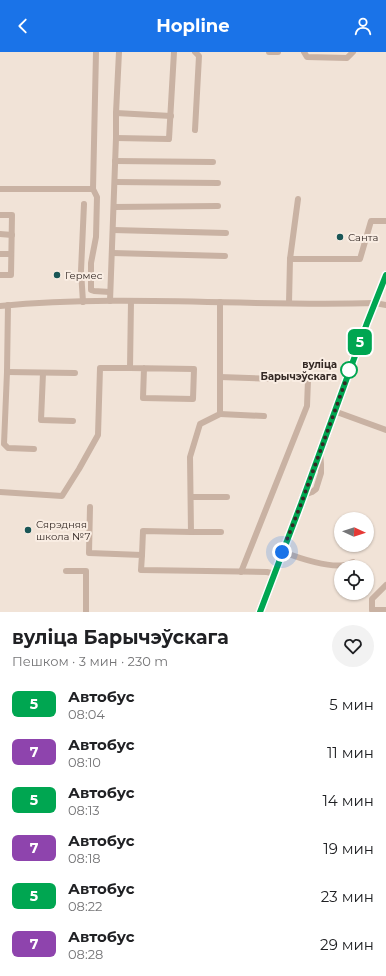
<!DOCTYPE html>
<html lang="ru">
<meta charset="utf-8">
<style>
:root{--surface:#fff;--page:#f2f2f2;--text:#202124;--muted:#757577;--accent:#1a73e8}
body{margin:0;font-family:Montserrat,sans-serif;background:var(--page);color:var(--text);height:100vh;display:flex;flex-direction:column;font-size:15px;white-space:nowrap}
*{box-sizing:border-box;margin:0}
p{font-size:13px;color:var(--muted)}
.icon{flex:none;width:22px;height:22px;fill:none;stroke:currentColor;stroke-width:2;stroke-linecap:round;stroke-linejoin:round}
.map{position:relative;height:560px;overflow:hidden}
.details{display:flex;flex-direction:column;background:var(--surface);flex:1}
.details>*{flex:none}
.badge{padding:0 8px;border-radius:6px;font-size:14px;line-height:26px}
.needle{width:26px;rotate:93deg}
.controls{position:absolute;left:334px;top:460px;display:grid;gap:8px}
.controls a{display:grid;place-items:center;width:40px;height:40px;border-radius:50%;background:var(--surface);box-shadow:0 1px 3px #0004;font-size:20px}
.you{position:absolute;width:20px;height:20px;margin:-10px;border:3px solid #fff;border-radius:50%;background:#1a73e8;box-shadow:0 0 0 6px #1a73e833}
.map>.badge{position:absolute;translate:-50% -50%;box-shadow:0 0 0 2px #fff}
.round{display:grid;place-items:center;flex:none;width:42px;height:42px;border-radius:21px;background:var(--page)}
.overview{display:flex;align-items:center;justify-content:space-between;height:68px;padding:0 12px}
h1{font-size:19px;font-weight:700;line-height:30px}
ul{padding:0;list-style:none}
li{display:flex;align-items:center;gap:12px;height:48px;padding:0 12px}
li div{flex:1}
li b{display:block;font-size:15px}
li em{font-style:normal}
li .badge{min-width:44px;font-weight:700;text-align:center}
header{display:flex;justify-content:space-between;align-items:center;height:52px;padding:0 12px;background:var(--accent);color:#fff;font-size:18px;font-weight:700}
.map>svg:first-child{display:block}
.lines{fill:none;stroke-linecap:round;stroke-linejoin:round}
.minor{stroke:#c9b2a3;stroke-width:6}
.major{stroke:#775e55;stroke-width:8}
.line-casing{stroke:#fff;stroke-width:9}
.line{stroke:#00a651;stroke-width:6}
.walk{stroke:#342925;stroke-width:4;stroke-dasharray:0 7.2}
.poi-dot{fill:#1a5656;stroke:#f9ede3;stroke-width:1.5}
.stop-dot{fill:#fff;stroke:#00a651;stroke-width:2}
.labels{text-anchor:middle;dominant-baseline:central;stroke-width:4;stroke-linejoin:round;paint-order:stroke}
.poi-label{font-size:10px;fill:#342925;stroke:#f9ede3;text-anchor:start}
.stop-label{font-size:10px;font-weight:bold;fill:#342925;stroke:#f9ede3;text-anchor:end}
</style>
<header><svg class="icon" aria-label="back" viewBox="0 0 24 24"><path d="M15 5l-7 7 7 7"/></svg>Hopline<svg class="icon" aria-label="person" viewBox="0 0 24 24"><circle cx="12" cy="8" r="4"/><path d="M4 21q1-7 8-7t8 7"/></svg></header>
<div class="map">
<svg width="386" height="560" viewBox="0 0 386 560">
<rect width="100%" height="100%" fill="#f1e3d7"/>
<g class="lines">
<g class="minor">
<polyline points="269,0 278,0"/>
<polyline points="304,0 307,5 347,6 353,0"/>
<polyline points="116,61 171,64"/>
<polyline points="195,78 199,4 195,0"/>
<polyline points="116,86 169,87 174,0"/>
<polyline points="115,109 213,110"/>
<polyline points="115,130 218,131"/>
<polyline points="0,137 93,137 97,145 96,185 91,211 91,238 94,239 110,240"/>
<polyline points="93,137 96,0"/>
<polyline points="114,155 218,154"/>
<polyline points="0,163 12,163 11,223 0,223"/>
<polyline points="113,178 226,181"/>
<polyline points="0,182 12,183"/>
<polyline points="112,201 225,204"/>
<polyline points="0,202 11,202"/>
<polyline points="290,207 360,207 371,169 386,169"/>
<polyline points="110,249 116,86 116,61 119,0"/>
<polyline points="131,249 130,316 194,317 193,347 143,346 144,316"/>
<polyline points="83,250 81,219 84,152"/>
<polyline points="289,251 290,207 298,147"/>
<polyline points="8,253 7,320 4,392 8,396 34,397"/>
<path d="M0,254C125,242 250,255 375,251L386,253"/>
<polyline points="7,320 75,321"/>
<polyline points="43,321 41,368 73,369"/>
<polyline points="220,325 276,327"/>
<polyline points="334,359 386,378"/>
<polyline points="220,362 264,364"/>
<polyline points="0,440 62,444 79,417 98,383 100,316 130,316"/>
<polyline points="304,443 312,440 316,437 321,421 321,412 320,401"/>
<polyline points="191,445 227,445"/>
<polyline points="90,455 89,501 142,503 141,518 267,520 275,522"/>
<polyline points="191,480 221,480"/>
<path d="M283,500C299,506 328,516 345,513C348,513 350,511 353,510"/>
<polyline points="142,503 143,479 191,480 190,405 200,372 220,362 220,250"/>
<polyline points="66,519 86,519 86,560"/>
<polyline points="241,520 307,354 308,328"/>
<polyline points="386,533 372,547 372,558 386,558"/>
</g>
<polyline class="major" points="260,560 301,452 367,271 386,223"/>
</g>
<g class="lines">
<defs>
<polyline id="line" points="260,560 301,452 367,271 386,223"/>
</defs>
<use href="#line" class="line-casing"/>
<use href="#line" class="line"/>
<polyline class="walk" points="282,500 301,452 350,317 349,318"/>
</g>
<g class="poi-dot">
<circle cx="340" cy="185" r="4"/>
<circle cx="57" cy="223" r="4"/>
<circle cx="28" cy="478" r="4"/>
</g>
<circle class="stop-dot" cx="349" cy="318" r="8"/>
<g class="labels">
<g class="poi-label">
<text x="348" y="185">Санта</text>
<text x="65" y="223">Гермес</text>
<text x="36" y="472">Сярэдняя<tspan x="36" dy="12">школа №7</tspan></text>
</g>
<g class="stop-label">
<text x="337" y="312">вуліца<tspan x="337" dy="12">Барычэўскага</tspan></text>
</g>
</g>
</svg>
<div class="controls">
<a><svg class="needle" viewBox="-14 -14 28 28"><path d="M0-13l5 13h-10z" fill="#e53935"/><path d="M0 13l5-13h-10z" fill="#757577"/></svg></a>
<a><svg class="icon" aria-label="locate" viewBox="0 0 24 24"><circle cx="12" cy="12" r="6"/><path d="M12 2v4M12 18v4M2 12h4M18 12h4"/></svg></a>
</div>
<div class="you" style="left:282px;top:500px"></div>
<b class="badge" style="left:360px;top:290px;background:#00a651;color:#fff">5</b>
</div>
<section class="details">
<div class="overview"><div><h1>вуліца Барычэўскага</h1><p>Пешком · 3 мин · 230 m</p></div><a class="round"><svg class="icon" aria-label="heart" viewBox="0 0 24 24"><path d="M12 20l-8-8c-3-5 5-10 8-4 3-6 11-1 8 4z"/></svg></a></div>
<ul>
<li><span class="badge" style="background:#00a651;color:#fff">5</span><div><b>Автобус</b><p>08:04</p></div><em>5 мин</em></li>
<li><span class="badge" style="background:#8e44ad;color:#fff">7</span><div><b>Автобус</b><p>08:10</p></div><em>11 мин</em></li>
<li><span class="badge" style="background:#00a651;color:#fff">5</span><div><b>Автобус</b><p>08:13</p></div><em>14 мин</em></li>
<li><span class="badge" style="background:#8e44ad;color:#fff">7</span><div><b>Автобус</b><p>08:18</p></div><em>19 мин</em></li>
<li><span class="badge" style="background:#00a651;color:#fff">5</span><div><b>Автобус</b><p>08:22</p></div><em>23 мин</em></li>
<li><span class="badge" style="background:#8e44ad;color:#fff">7</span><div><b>Автобус</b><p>08:28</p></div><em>29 мин</em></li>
</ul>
</section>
